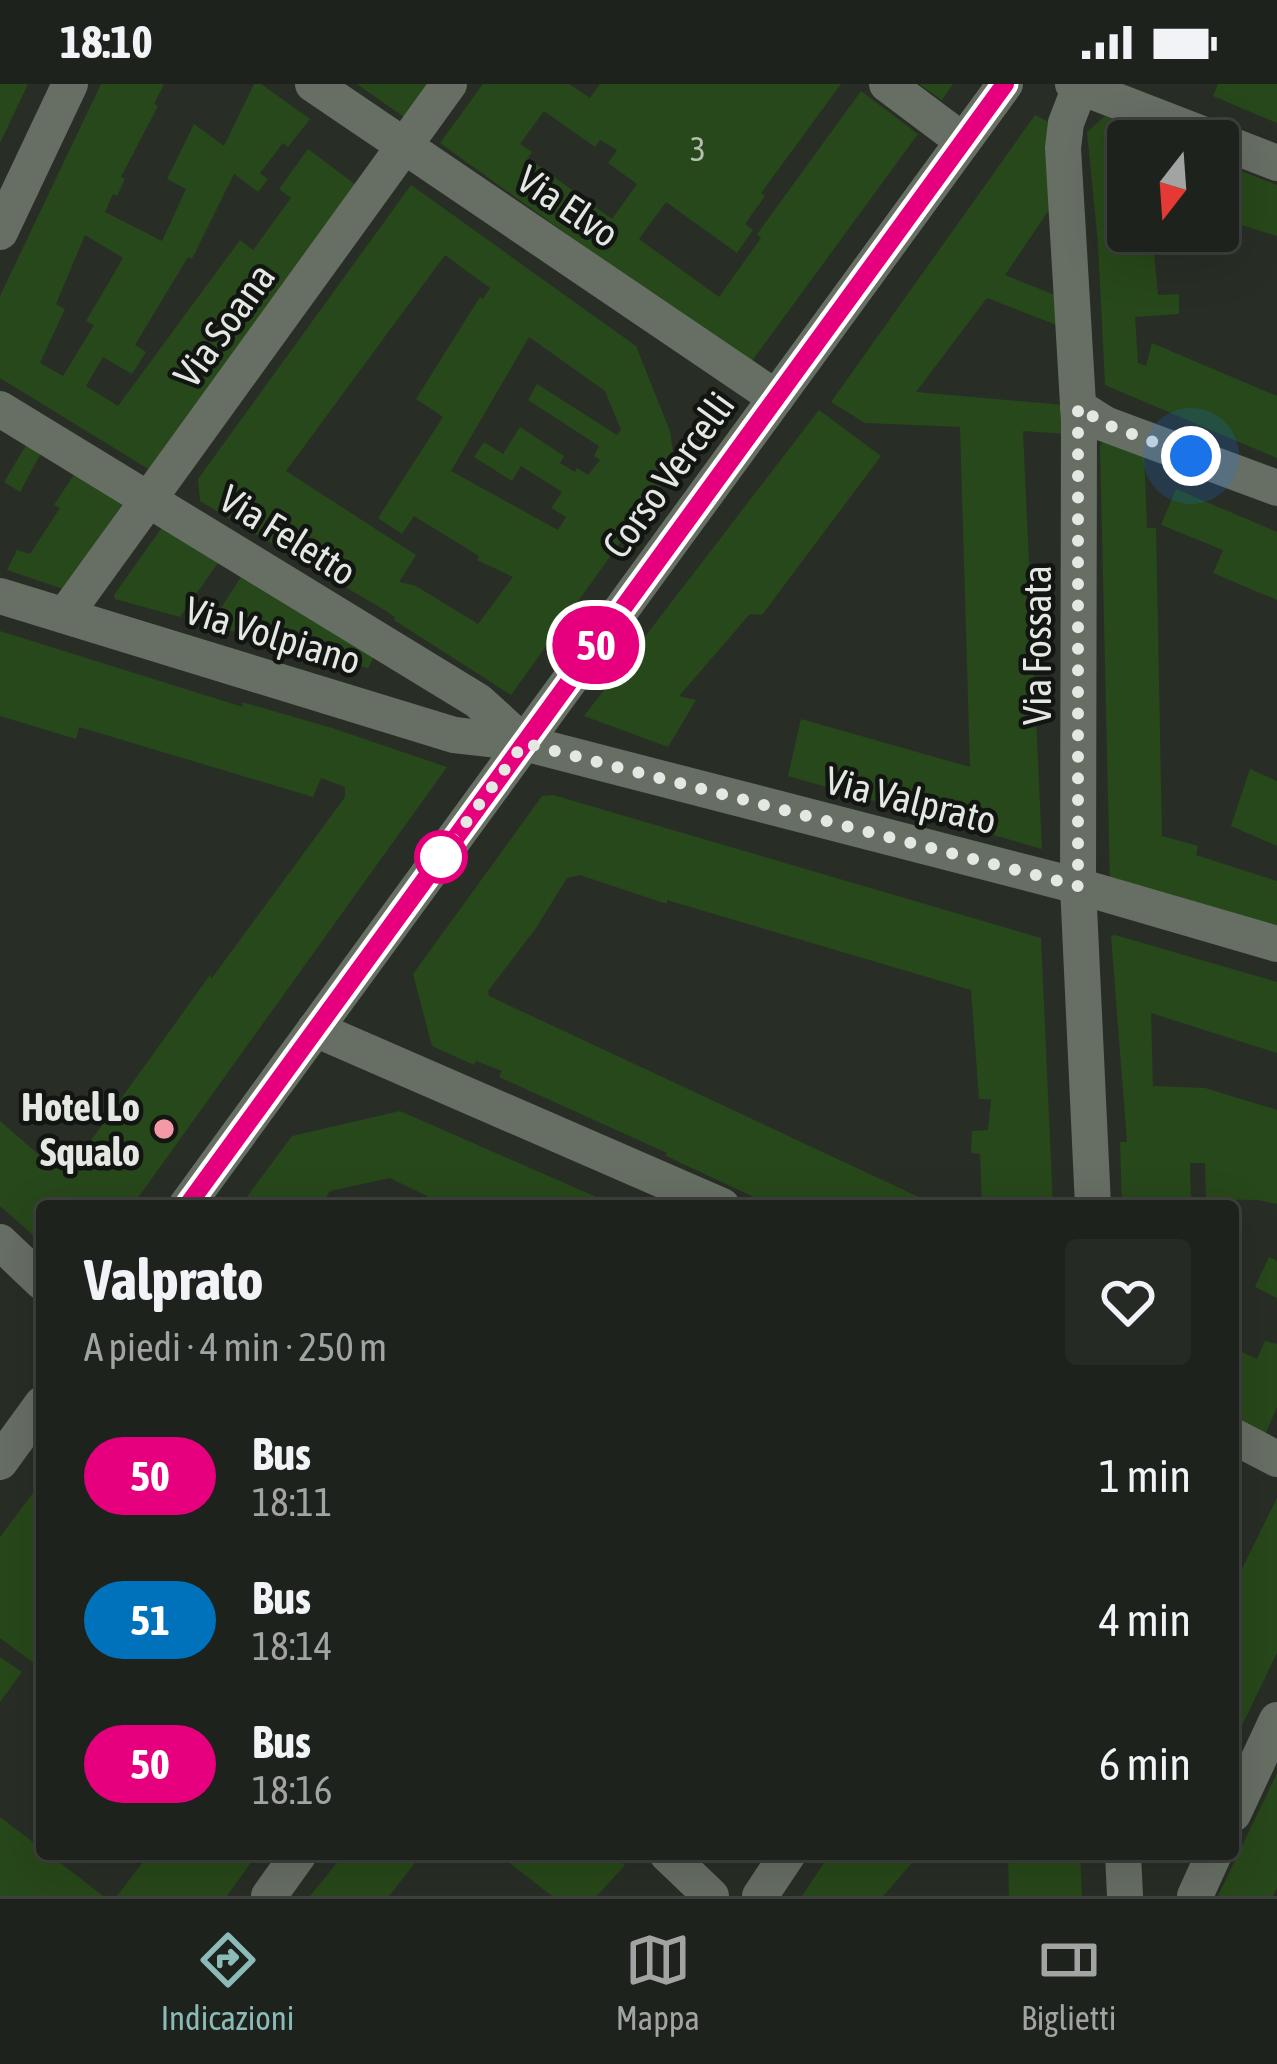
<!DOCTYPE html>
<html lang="it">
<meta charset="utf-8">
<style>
:root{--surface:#1e221c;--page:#262a25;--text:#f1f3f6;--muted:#a1a4a3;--line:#3c3f3b;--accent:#8bbbb9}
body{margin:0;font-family:"Asap Condensed",sans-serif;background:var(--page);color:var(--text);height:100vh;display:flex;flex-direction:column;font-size:45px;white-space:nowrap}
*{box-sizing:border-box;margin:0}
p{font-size:39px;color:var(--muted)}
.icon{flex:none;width:66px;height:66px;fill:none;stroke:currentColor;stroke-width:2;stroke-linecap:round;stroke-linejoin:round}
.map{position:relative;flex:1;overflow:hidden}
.drawer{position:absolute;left:36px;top:1116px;width:1203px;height:660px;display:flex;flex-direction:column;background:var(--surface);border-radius:12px;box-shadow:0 12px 48px #0002,0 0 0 3px var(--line)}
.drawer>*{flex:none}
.badge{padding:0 24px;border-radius:39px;font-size:42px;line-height:78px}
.needle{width:78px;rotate:197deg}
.fabs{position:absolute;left:1107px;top:36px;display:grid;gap:24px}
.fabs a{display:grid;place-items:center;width:132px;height:132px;border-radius:12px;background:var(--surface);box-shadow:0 12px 48px #0002,0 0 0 3px var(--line);font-size:60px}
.you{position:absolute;width:60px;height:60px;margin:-30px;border:9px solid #fff;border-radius:50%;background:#1a73e8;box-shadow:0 0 0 18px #1a73e833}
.map>.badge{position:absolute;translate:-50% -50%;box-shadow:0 0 0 6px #fff}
.round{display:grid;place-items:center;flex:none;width:126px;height:126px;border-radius:12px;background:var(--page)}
.headline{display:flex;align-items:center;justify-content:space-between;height:204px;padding:0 48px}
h1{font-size:57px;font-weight:700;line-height:90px}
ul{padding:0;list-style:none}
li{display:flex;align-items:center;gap:36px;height:144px;padding:0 48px}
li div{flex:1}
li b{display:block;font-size:45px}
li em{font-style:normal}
li .badge{min-width:132px;font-weight:700;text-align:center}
.status{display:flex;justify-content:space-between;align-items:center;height:84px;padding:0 60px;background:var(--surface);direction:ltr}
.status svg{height:33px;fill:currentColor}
.tab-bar{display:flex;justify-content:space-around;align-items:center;height:168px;border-top:3px solid var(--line);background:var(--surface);font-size:33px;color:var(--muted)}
.tab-bar a{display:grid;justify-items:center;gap:6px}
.tab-bar .selected{color:var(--accent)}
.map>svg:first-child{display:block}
.building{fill:#27481a;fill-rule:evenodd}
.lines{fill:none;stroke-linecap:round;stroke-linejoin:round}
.minor{stroke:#676e64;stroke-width:36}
.line-casing{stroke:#fff;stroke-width:27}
.line{stroke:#e6007e;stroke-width:18}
.walk{stroke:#e4e8e2;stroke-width:12;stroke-dasharray:0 21.6}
.stop-dot{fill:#fff;stroke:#e6007e;stroke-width:6}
.poi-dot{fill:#f49aa6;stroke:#121512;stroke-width:4.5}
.labels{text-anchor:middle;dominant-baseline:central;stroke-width:9;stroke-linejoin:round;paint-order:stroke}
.number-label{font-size:33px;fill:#b5c0b0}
.street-label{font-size:39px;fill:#e4e8e2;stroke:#121512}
.poi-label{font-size:39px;font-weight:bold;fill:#e4e8e2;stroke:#121512;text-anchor:end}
</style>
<div class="status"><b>18:10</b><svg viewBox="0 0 49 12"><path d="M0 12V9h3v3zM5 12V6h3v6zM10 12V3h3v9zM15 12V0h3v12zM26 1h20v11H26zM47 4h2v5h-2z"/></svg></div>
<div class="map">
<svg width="1277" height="1812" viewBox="0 0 1277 1812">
<rect width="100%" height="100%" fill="#282e26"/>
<g class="building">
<polygon points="0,0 28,0 0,59"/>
<path d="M101,0H164L154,20L158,22L121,93L125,95L117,112L113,110L105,128L162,157L186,105L167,95L194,40L224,62L254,0H261L310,35L288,63L283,59L260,89L268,95L258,108L234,90L192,175L188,173L135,261L146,268L132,290L103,273L86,302L118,322L240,156L253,166L291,114L279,105L308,65L356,101L150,386L0,294V212ZM85,151L123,174L86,237L94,241L63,292L40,279L65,225L56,220Z"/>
<polygon points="357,0 429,0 404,33"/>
<path d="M483,0H569L590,14L600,0H841L761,109L765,112L745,140L753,146L737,169L666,118L639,155L719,213L761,154L757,150L861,7L918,50L749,281L440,59ZM544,27L595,63L600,56L617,66L608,79L637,100L612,135L528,74L532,68L520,60Z"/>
<polygon points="919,0 953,0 942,16"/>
<polygon points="1218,0 1277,0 1277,39 1213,12"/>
<polygon points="1035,31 1055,41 1051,123 1005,191 1055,211 1059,242 987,214 916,308 1065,321 1067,350 1023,347 1042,765 788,692 801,635 970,683 960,343 865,339 831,318"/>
<polygon points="1105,32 1166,57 1128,57 1128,119 1122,120 1127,158 1153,158 1158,211 1179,210 1179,230 1135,233 1138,279 1146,282 1152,259 1277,312 1277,374 1105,301 1098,160 1087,48"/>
<polygon points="1218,78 1277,101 1277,152 1218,134"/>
<path d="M411,101L636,262L670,347L675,382L511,611L394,536L395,533L386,527L200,417L198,395ZM445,171L490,204L483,215L480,213L416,315L443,333L378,434L402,450L414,432L479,472L477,476L513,493L478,540L416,502L399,498L416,471L286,387ZM529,253L605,307L621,346L617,351L537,300L528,316L599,362L594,372L600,376L588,391L577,384L575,388L560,379L564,372L520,343L503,370L484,358L474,373L512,397L521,382L562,408L551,424L566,433L558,446L451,387Z"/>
<polygon points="819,326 881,372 762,531 750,530 679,612 696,616 668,663 584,632"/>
<polygon points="1105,352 1144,366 1147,444 1156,444 1162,752 1198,762 1196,771 1277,797 1277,850 1110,800 1100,362"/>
<polygon points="26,361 41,369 20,408 4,398"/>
<polygon points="75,389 123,419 63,505 7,486 17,466 30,470 60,424 54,421"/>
<polygon points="1176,405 1277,448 1277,516 1213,489 1223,466 1161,441"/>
<polygon points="163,442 220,476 180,533 115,515 114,511"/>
<polygon points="243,490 375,571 368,584 210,541"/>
<polygon points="0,547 243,623 242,618 332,644 447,683 132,1122 42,1122 42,1159 0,1122 0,1037 54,1084 69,1087 210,891 212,894 345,713 345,703 321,694 313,713 79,643 76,655 0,632"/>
<polygon points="1250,685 1277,697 1277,762 1231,742"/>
<polygon points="553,711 1041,854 1053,1122 982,1122 980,1070 971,1069 972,1047 988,1046 991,1015 979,1015 971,906 667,816 667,820 580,791 567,794 536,844 488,907 489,912 938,1122 773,1122 666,1072 667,1069 499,993 502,987 476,977 474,981 432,962 413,890 542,712"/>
<polygon points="1115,851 1277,898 1277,969 1151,929 1153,1002 1205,1004 1277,1026 1277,1120 1259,1116 1206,1115 1205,1079 1190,1079 1191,1122 1122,1122 1120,1058 1127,1058 1111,852"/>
<polygon points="400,1027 617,1122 447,1122 390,1094 330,1107 320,1122 240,1122 292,1052"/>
<polygon points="1269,1173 1277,1177 1277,1214 1255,1203"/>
<polygon points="1265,1257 1277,1260 1277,1323 1264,1353 1233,1339 1233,1264 1257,1275"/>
<polygon points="42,1397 42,1585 0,1554 0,1453"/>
<polygon points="1277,1414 1277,1569 1233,1660 1233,1503"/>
<polygon points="0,1573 22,1588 0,1618"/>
<polygon points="1277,1689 1277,1804 1273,1812 1218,1812"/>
<polygon points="0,1733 42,1765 42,1770 49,1770 103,1812 0,1812"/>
<polygon points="149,1770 257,1770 227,1812 117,1812"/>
<polygon points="344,1770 422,1770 389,1812 310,1812"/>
<polygon points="498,1770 610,1770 625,1781 597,1812 552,1812"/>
<polygon points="830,1770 920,1770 883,1812 802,1812"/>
<polygon points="1008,1770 1080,1770 1082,1812 1009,1812"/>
</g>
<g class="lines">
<g class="minor">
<polyline points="313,0 776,314"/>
<polyline points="887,0 963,57"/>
<polyline points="1073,0 1277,79"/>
<polyline points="1080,3 1066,39 1063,64 1079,337 1078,802 1093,1122"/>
<polyline points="0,148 70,0"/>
<polyline points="1078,323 1105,340 1277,404"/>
<polyline points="0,325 478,617 524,659"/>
<polyline points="0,512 454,651 524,659 1078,802 1277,860"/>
<polyline points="65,531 449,0"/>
<polyline points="315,945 722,1122"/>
<polyline points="186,1122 1005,0"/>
<polyline points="0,1158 42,1198"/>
<polyline points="1233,1352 1277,1375"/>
<polyline points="0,1378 42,1320"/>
<polyline points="1233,1730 1277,1636"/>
<polyline points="667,1770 711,1812"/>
<polyline points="1123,1770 1125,1812"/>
<polyline points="269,1812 299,1770"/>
<polyline points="760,1812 788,1770"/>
<polyline points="1195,1812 1214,1770"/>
</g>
</g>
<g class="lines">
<defs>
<polyline id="line" points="187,1122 1005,0"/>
</defs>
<use href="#line" class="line-casing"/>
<use href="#line" class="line"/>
<polyline class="walk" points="441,773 524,659 1078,802 1078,323 1105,340 1191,372"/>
</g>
<circle class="stop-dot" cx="441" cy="773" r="24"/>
<circle class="poi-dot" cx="164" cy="1045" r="12"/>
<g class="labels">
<g class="number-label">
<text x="698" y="65">3</text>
</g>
<g class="street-label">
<text transform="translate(568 122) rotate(34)">Via Elvo</text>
<text transform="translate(224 241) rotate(-54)">Via Soana</text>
<text transform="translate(668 391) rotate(-54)">Corso Vercelli</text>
<text transform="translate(288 451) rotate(32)">Via Feletto</text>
<text transform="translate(273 551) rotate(17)">Via Volpiano</text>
<text transform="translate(1037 561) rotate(-90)">Via Fossata</text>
<text transform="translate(911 716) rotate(14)">Via Valprato</text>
</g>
<g class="poi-label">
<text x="140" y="1023">Hotel Lo<tspan x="140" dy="45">Squalo</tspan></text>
</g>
</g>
</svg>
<div class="fabs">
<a><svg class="needle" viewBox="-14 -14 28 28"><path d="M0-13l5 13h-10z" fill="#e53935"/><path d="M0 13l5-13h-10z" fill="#a1a4a3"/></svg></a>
</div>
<div class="you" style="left:1191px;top:372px"></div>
<b class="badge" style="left:596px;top:561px;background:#e6007e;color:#fff">50</b>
<section class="drawer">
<div class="headline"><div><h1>Valprato</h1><p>A piedi · 4 min · 250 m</p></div><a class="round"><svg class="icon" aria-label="heart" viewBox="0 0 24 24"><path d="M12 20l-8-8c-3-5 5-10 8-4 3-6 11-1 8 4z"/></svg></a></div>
<ul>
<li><span class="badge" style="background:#e6007e;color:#fff">50</span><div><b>Bus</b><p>18:11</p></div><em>1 min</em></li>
<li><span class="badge" style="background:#0072bc;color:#fff">51</span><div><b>Bus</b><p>18:14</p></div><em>4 min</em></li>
<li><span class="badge" style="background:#e6007e;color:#fff">50</span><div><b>Bus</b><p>18:16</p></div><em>6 min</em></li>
</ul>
</section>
</div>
<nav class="tab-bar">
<a class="selected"><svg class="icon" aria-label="directions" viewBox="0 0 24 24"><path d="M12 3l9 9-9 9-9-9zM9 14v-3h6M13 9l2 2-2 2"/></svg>Indicazioni</a>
<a><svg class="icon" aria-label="map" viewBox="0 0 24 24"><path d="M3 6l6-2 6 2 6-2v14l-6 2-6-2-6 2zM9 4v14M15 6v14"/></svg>Mappa</a>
<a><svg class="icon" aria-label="tickets" viewBox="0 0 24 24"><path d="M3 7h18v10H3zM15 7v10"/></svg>Biglietti</a>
</nav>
